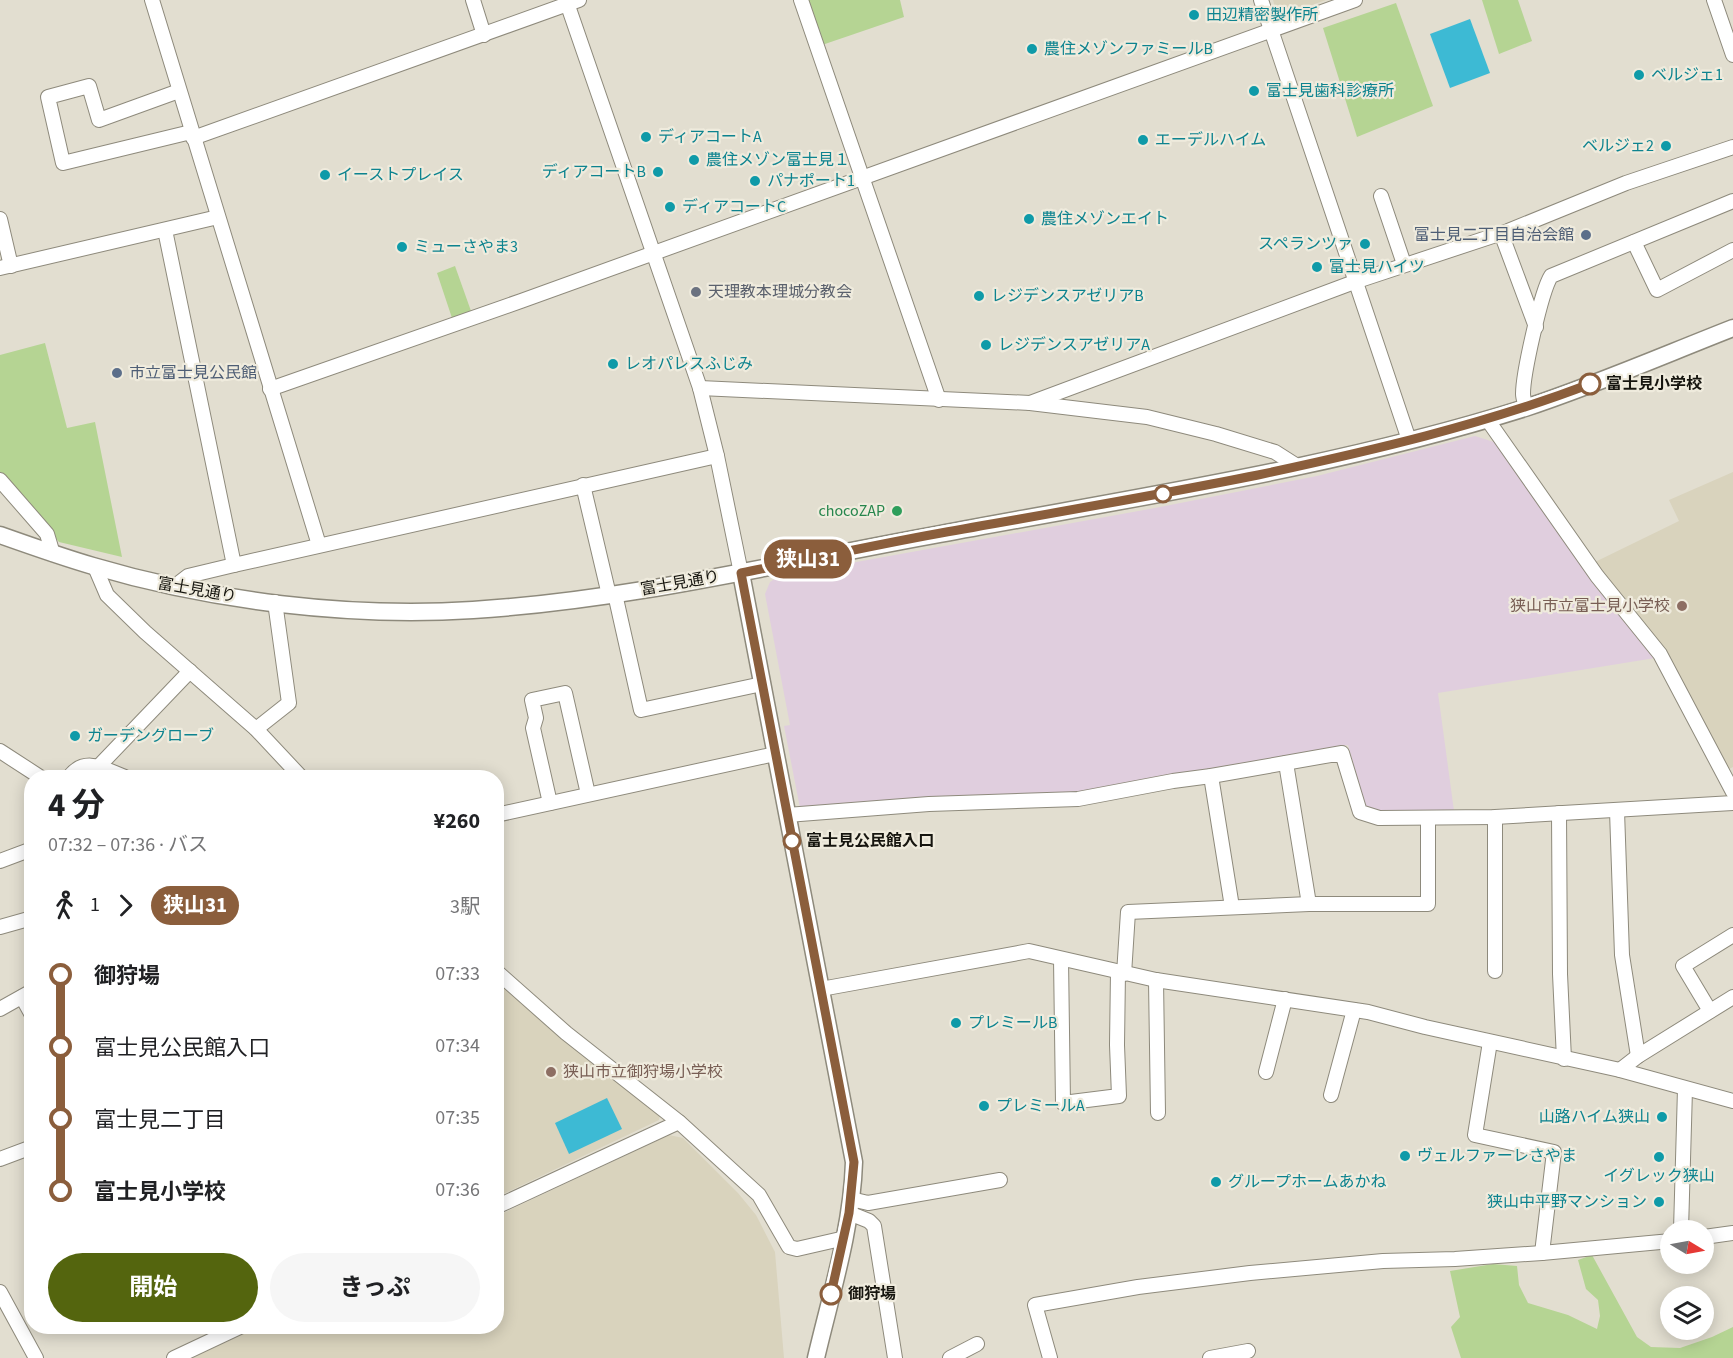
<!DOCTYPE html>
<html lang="ja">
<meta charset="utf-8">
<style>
:root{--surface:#fff;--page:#f6f6f6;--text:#202124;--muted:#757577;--accent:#54650e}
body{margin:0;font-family:"Source Sans 3","Noto Sans JP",sans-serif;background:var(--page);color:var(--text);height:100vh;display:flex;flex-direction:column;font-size:22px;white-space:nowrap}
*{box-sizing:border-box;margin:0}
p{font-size:20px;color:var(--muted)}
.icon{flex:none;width:33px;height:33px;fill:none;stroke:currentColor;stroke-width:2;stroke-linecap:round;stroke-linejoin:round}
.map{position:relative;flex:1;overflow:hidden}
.details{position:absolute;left:24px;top:770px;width:480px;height:564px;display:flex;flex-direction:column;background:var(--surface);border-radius:24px;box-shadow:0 3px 15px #0003}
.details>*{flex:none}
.badge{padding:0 12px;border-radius:20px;font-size:21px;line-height:39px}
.needle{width:39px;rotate:100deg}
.tools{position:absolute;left:1660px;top:1220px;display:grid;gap:12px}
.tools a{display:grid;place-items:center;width:54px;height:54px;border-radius:50%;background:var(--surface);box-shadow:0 3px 15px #0003;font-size:30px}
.map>.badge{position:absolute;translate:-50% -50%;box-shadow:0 0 0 3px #fff}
.legs{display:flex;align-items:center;gap:9px;height:66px;padding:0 24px;font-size:20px}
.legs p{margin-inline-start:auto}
.overview{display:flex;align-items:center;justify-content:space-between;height:102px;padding:0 24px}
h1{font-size:33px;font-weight:700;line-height:45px}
.primary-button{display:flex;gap:12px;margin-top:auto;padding:12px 24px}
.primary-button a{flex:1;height:69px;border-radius:36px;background:var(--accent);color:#fff;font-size:24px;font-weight:700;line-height:69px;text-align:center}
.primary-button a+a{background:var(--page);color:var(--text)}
ul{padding:0 24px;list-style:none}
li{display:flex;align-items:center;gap:21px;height:72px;font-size:22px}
li i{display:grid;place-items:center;width:9px;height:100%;margin:0 8px;background:currentColor}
li i::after{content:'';width:15px;height:15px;margin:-8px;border:4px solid;border-radius:50%;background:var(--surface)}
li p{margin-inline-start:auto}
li:first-child i{background:linear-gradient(#0000 50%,currentColor 0)}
li:last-child i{background:linear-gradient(currentColor 50%,#0000 0)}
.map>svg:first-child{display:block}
.built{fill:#d9d3bd}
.industrial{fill:#e0cede}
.green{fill:#b5d493}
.water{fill:#3dbad4}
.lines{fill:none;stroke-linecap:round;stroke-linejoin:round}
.minor-casing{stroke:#8e8a7c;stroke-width:16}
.tertiary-casing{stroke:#8e8a7c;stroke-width:19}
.minor{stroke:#fff;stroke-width:14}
.tertiary{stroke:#fff;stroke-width:16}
.line-1-casing{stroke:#fff;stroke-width:14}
.line-1{stroke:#8b5e3c;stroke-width:9}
.culture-dot{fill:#0f9aa8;stroke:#efebdd;stroke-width:2}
.service-dot{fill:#5c6f8a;stroke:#efebdd;stroke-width:2}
.worship-dot{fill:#6b7280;stroke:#efebdd;stroke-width:2}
.stop-1-dot{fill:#fff;stroke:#8b5e3c;stroke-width:3}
.leisure-dot{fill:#2e9e5b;stroke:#efebdd;stroke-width:2}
.education-dot{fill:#8d6e63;stroke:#efebdd;stroke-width:2}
.labels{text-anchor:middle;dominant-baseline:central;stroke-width:4.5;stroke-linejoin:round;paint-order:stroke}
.culture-label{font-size:16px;fill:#0d838f;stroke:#efebdd;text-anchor:start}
.service-label{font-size:16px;fill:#4e5e75;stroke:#efebdd;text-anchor:end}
.worship-label{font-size:16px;fill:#5b616d;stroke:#efebdd;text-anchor:start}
.stop-label{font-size:16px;font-weight:bold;fill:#16150f;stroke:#efebdd;text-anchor:start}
.leisure-label{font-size:16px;fill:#27864d;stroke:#efebdd;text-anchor:end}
.street-label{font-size:16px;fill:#16150f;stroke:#efebdd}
.education-label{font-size:16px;fill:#785e54;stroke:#efebdd;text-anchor:end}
</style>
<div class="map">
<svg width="1733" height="1358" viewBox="0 0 1733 1358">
<rect width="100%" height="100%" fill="#e2ded0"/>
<g class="built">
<polygon points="1273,0 1326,0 1278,17"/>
<polygon points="1733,472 1733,767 1729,769 1666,650 1595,562 1679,521 1669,500"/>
<polygon points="496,976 660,1115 659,1120 497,1197"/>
<polygon points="669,1135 683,1138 738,1193 756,1215 775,1252 784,1358 192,1358 260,1326 496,1326 497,1216"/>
</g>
<polygon class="industrial" points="1475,436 1497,443 1585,570 1655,658 1438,693 1454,811 1384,813 1366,808 1348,745 1076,795 800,808 784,726 790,725 765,594 770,582 779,576 1155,508 1317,476"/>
<g class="green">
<polygon points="808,0 900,0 904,17 822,45"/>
<polygon points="1482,0 1518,0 1532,41 1499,54"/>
<polygon points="1396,3 1433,106 1357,137 1323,28"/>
<polygon points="455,266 471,311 452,318 437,273"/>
<polygon points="45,343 67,428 95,422 122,557 59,542 0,472 0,355"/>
<polygon points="1592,1255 1637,1337 1651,1347 1680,1348 1712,1337 1733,1327 1733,1358 1461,1358 1451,1327 1460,1317 1450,1271 1493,1264 1517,1266 1519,1285 1528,1303 1568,1315 1597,1329 1600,1316 1598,1300 1586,1289 1578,1260"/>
</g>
<g class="water">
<polygon points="1470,19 1490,73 1450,88 1430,34"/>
<polygon points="607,1098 622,1129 569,1154 555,1123"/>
</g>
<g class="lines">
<defs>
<g id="minor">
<polyline points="152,0 319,545"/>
<polyline points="473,0 484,35"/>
<polyline points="566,0 700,388 717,456 741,573"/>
<polyline points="801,0 939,400"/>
<polyline points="1261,0 1409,440"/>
<polyline points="1714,0 1733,55"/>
<polyline points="179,91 99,120 89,86 48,97 63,163 191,132"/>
<polyline points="193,138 579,0"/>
<polyline points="1381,196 1404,264"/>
<polyline points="0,219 11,266"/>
<polyline points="165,230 234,565 717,456"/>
<polyline points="1501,233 1536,327"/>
<polyline points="1634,242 1657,290 1733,250"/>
<polyline points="0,268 218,217"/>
<polyline points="700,388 1030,403 1147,417 1216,434 1275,452 1297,466"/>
<polyline points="270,389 521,301 1355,0"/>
<polyline points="1030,403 1357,281 1508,231 1626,183 1733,147"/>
<path d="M1526,407C1525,403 1523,398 1523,394C1523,374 1541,292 1551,276L1733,201"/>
<polyline points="1487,419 1597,576 1660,654 1733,792"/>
<polyline points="0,480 47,534 53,554"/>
<polyline points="583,485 609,595"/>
<polyline points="95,567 107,595 145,632 256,729 301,777"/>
<polyline points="175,586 188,576 234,565"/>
<polyline points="615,594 641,710 762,684"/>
<polyline points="256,729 289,703 275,602"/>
<polyline points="0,751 40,777"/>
<polyline points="1286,763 1309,904"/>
<polyline points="98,767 190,671"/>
<polyline points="1211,776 1232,907"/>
<path d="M69,777C85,756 104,769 125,777"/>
<polyline points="550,803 533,728 536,718 532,700 565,693 588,794"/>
<polyline points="1617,811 1622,955 1638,1056"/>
<polyline points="1559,813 1560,974 1564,1059"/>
<polyline points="496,815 775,754"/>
<polyline points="787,815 929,804 1078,799 1173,781 1211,776 1342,753 1360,812 1379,818 1495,817 1733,803"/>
<polyline points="1495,817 1495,971"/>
<polyline points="0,861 32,849"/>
<polyline points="0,927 32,918"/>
<polyline points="1061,959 1063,1103 1119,1096 1117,1045 1118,972"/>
<polyline points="496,971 566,1033 679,1122 759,1195 789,1247 797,1249 845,1238"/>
<polyline points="1124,974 1128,912 1309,904 1428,904 1428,818"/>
<polyline points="1156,980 1158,1113"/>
<polyline points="821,989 1029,951 1156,980 1368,1012 1425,1027 1620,1070 1733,1101"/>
<polyline points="22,997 32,1015"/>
<polyline points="0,1009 32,991"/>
<polyline points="1710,1011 1683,966 1733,935"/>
<polyline points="1490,1042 1475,1135 1554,1152 1542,1253"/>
<polyline points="1620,1070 1638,1056 1733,997"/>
<polyline points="1266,1072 1285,999"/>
<polyline points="1331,1095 1354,1010"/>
<polyline points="0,1159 32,1147"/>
<polyline points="851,1199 868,1203 1000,1180"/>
<polyline points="496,1207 679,1122"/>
<polyline points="849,1213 869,1221 874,1226 895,1358"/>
<polyline points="1681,1230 1685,1089"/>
<polyline points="1704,1237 1733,1233"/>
<polyline points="0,1292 36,1358"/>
<polyline points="174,1358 242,1326"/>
<polyline points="950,1358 977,1344"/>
<polyline points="1050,1358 1035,1305 1138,1287 1250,1273 1383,1261 1455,1259 1542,1253 1671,1241"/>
<polyline points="1210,1358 1248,1351"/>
</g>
<g id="tertiary">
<path d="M0,535C31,546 62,557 93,566C211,601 350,618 473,610C631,600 785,562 940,534C1136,497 1334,468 1525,408C1595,385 1664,355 1733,328"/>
<path d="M741,573L854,1162C852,1228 831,1294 816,1358"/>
</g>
</defs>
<use href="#minor" class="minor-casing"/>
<use href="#tertiary" class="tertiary-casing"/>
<use href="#minor" class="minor"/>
<use href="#tertiary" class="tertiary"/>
</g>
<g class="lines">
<defs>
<path id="line-1" d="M831,1294L849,1213L854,1162L741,573C807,560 874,545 941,533C1047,514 1153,496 1258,475C1370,451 1483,425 1590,384"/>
</defs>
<use href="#line-1" class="line-1-casing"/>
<use href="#line-1" class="line-1"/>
</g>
<g class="culture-dot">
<circle cx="1194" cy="15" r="6"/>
<circle cx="1032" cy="49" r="6"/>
<circle cx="1639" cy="75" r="6"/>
<circle cx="1254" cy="91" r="6"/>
<circle cx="646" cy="137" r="6"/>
<circle cx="1143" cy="140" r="6"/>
<circle cx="1666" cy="146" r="6"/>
<circle cx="694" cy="160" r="6"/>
<circle cx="658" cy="172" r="6"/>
<circle cx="325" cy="175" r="6"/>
<circle cx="755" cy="181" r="6"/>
<circle cx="670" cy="207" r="6"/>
<circle cx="1029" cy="219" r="6"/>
<circle cx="1365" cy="244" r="6"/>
<circle cx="402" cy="247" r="6"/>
<circle cx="1317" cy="267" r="6"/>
<circle cx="979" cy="296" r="6"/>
<circle cx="986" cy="345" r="6"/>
<circle cx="613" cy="364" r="6"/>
<circle cx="75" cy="736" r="6"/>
<circle cx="956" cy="1023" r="6"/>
<circle cx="984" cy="1106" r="6"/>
<circle cx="1662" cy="1117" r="6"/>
<circle cx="1405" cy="1156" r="6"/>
<circle cx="1659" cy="1157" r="6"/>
<circle cx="1216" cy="1182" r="6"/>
<circle cx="1659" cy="1202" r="6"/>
</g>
<g class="service-dot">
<circle cx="1586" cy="235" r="6"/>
<circle cx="117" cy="373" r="6"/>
</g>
<circle class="worship-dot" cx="696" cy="292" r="6"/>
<g class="stop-1-dot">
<circle cx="1590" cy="384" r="10"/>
<circle cx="1163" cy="494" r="8"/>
<circle cx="792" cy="841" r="8"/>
<circle cx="831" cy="1294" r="10"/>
</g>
<circle class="leisure-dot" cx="897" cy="511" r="6"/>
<g class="education-dot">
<circle cx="1682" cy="606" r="6"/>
<circle cx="551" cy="1072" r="6"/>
</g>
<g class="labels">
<g class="culture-label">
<text x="1206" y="15">田辺精密製作所</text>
<text x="1044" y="49">農住メゾンファミールB</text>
<text x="1651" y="75">ベルジェ1</text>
<text x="1266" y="91">富士見歯科診療所</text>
<text x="658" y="137">ディアコートA</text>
<text x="1155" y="140">エーデルハイム</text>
<text x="1654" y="146" text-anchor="end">ベルジェ2</text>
<text x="706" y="160">農住メゾン富士見１</text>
<text x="646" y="172" text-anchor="end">ディアコートB</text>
<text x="337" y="175">イーストプレイス</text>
<text x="767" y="181">パナポート1</text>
<text x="682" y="207">ディアコートC</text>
<text x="1041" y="219">農住メゾンエイト</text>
<text x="1353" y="244" text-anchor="end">スペランツァ</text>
<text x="414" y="247">ミューさやま3</text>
<text x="1329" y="267">富士見ハイツ</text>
<text x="991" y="296">レジデンスアゼリアB</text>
<text x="998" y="345">レジデンスアゼリアA</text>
<text x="625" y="364">レオパレスふじみ</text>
<text x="87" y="736">ガーデングローブ</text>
<text x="968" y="1023">プレミールB</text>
<text x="996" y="1106">プレミールA</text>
<text x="1650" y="1117" text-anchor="end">山路ハイム狭山</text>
<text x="1417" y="1156">ヴェルファーレさやま</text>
<text x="1659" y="1176" text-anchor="middle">イグレック狭山</text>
<text x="1228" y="1182">グループホームあかね</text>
<text x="1647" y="1202" text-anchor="end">狭山中平野マンション</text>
</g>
<g class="service-label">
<text x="1574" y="235">富士見二丁目自治会館</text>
<text x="129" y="373" text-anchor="start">市立富士見公民館</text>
</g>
<g class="worship-label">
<text x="708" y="292">天理教本理城分教会</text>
</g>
<g class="stop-label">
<text x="1606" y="384">富士見小学校</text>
<text x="806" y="841">富士見公民館入口</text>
<text x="848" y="1294">御狩場</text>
</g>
<g class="leisure-label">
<text x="885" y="511">chocoZAP</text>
</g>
<g class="street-label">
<text transform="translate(680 583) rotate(-10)">富士見通り</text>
<text transform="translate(197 590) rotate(10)">富士見通り</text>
</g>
<g class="education-label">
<text x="1670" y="606">狭山市立富士見小学校</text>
<text x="563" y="1072" text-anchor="start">狭山市立御狩場小学校</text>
</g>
</g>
</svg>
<div class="tools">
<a><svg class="needle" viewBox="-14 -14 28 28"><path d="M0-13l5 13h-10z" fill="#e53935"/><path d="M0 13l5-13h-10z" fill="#757577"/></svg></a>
<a><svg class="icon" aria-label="layers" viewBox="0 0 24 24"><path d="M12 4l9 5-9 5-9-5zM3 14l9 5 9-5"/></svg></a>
</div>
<b class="badge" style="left:808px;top:559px;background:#8b5e3c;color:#fff">狭山31</b>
<section class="details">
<div class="overview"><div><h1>4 分</h1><p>07:32 – 07:36 · バス</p></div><b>¥260</b></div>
<div class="legs"><svg class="icon" aria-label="walk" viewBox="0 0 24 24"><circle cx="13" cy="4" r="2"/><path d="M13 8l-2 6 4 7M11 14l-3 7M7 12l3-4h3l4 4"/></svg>1<svg class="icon" aria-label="forward" viewBox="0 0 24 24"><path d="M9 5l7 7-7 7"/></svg><b class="badge" style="background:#8b5e3c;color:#fff">狭山31</b><p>3駅</p></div>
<ul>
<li><i style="color:#8b5e3c"></i><b>御狩場</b><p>07:33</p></li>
<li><i style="color:#8b5e3c"></i><span>富士見公民館入口</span><p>07:34</p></li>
<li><i style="color:#8b5e3c"></i><span>富士見二丁目</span><p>07:35</p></li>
<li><i style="color:#8b5e3c"></i><b>富士見小学校</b><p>07:36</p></li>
</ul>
<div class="primary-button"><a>開始</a><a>きっぷ</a></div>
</section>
</div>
